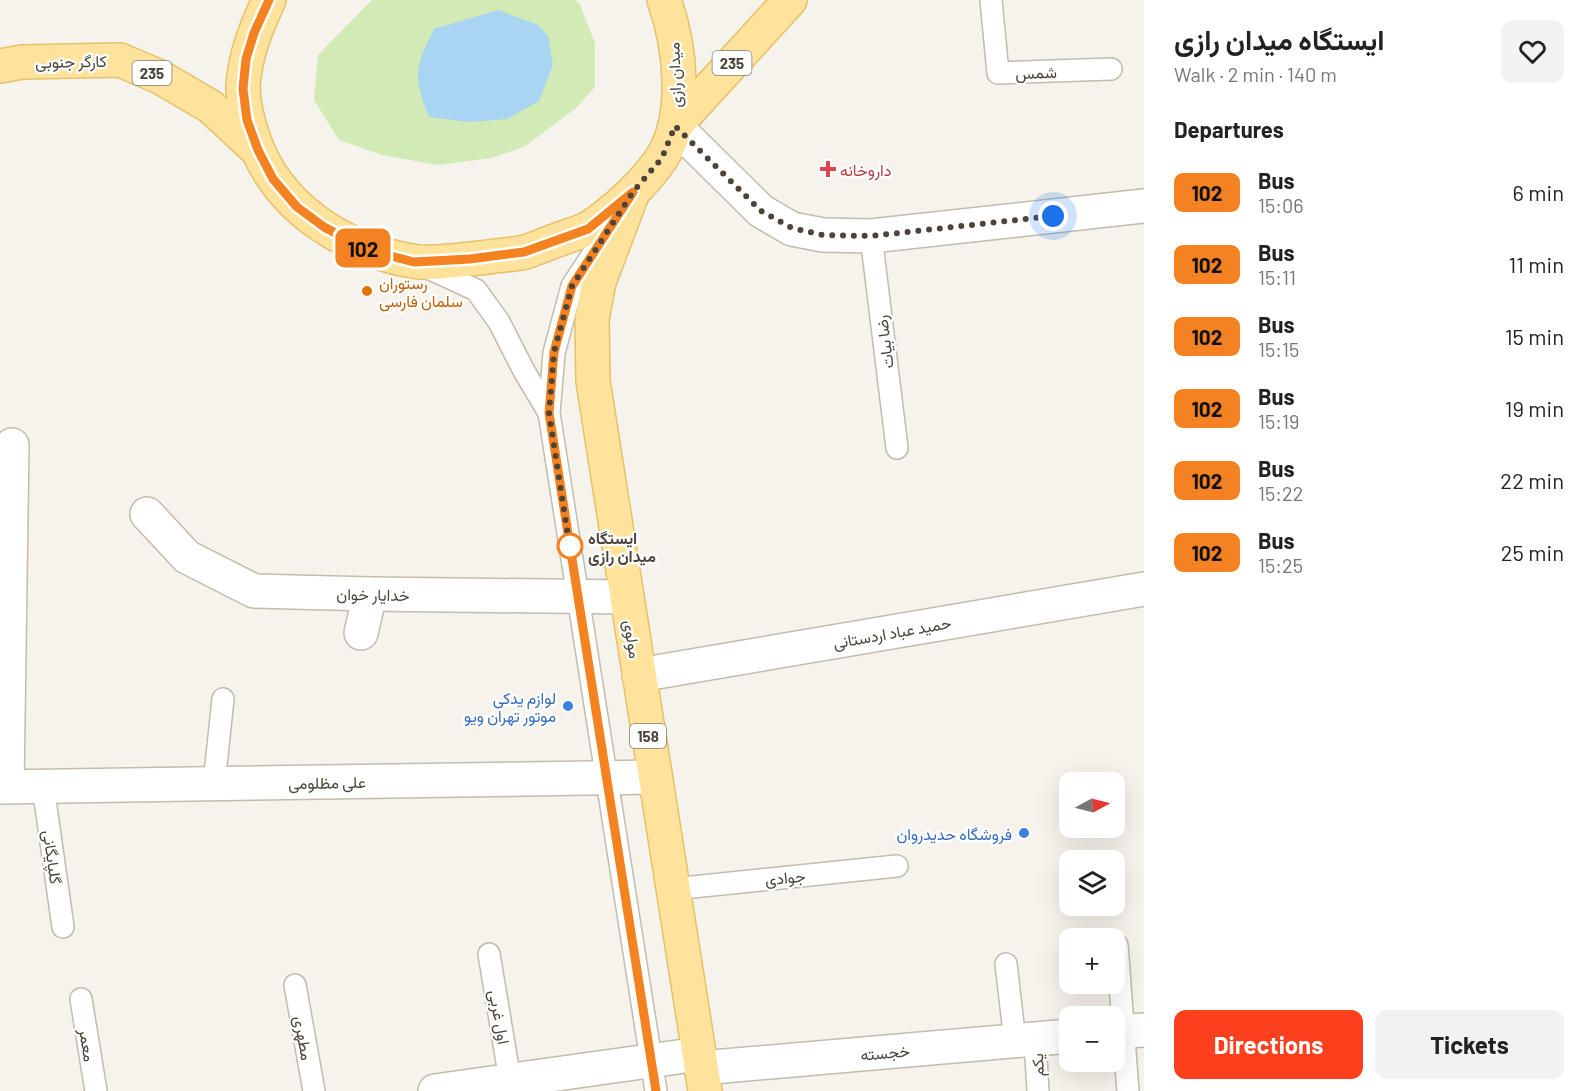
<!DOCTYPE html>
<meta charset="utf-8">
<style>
:root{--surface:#fff;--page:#f2f2f2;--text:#222;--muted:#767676;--accent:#fc3f1d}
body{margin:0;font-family:Barlow,Vazirmatn,sans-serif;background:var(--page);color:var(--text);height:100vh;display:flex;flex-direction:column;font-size:22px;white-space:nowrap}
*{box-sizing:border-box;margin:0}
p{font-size:20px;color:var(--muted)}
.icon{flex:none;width:33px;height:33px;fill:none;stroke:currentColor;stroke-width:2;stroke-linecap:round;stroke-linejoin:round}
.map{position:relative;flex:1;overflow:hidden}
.side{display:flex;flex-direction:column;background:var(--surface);width:450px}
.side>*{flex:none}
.badge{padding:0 12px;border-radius:9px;font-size:21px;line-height:39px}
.needle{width:39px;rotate:83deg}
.buttons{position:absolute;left:1059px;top:772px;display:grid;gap:12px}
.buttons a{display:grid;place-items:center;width:66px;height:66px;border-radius:12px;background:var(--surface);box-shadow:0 6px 24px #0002;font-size:30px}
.you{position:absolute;width:30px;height:30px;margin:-15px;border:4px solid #fff;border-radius:50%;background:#1a73e8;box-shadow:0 0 0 9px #1a73e833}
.map>.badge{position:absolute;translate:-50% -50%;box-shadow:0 0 0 3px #fff}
h2{padding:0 30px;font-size:22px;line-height:54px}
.round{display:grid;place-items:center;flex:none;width:63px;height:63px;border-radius:12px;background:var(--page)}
.headline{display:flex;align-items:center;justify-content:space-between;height:102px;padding:0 30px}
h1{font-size:28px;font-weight:700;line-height:45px}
.button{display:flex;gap:12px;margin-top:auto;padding:12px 30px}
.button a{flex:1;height:69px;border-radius:12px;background:var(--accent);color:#fff;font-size:24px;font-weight:700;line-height:69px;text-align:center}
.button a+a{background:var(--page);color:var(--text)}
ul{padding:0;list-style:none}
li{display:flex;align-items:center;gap:18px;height:72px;padding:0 30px}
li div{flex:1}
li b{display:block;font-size:22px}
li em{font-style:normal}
li .badge{min-width:66px;font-weight:700;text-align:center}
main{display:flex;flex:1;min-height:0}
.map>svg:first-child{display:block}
.green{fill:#d2eab5}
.water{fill:#a9d4f2}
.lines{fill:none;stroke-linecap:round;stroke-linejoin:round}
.service-casing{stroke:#c2bbae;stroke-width:24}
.minor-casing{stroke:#c2bbae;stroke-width:36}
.tertiary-casing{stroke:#c2bbae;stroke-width:36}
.primary-casing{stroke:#e6c16a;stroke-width:36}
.service{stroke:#fff;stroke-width:21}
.minor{stroke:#fff;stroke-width:33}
.tertiary{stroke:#fff;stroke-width:33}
.primary{stroke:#ffe39c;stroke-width:33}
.line-casing{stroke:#fff;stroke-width:14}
.line{stroke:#f58220;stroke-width:9}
.walk{stroke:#4b4439;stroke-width:6;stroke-dasharray:0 10.8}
.health-dot{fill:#e0444e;stroke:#fff;stroke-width:2}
.food-dot{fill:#e8710a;stroke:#fff;stroke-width:2}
.stop-dot{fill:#fff;stroke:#f58220;stroke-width:3}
.shop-dot{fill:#3f7fe0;stroke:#fff;stroke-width:2}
.labels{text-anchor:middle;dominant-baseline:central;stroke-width:4.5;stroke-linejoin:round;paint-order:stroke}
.shield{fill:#fff;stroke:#817c74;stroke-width:1.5}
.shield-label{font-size:15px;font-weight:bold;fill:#4b4439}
.street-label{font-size:16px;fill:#4b4439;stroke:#fff}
.health-label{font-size:16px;fill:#be3a42;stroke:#fff;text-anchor:start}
.food-label{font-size:16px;fill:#c56008;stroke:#fff;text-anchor:start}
.stop-label{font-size:16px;font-weight:bold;fill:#4b4439;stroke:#fff;text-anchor:start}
.shop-label{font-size:16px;fill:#366cbe;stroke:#fff;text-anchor:end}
</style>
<main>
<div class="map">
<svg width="1144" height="1091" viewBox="0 0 1144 1091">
<rect width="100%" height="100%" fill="#f6f3ec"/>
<polygon class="green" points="372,0 574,0 579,3 595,43 595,87 576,108 524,147 491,158 438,165 382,155 339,140 314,100 318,55"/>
<path class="water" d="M498,10L538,25L548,36L553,65L539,101L507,119L469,122L429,117C413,76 414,69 434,29Z"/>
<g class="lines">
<defs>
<g id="service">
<polyline points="991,0 998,73 1111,69"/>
<polyline points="606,234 572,286 554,353 549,413 656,1091"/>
<polyline points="871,236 897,448"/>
<polyline points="424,266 476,290 499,322 524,371 549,413"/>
<polyline points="214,784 223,699"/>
<polyline points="43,786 63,927"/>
<polyline points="673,889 897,866"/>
<polyline points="1117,945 1128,1091"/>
<polyline points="489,954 510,1080"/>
<polyline points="1006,964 1015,1041"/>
<polyline points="295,985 314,1091"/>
<polyline points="81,999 96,1091"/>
<polyline points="1035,1039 1038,1091"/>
</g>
<g id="minor">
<polyline points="147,514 187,557 254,591 370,594 627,597"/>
<polyline points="361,633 370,594"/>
<polyline points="639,675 1144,589"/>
<polyline points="0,787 655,777"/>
<polyline points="7,787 12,445"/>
<polyline points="1114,1032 1144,1030"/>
<polyline points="701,1068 1070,1036"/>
<polyline points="435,1091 699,1054"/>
</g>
<polyline id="tertiary" points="675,126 761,211 792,229 823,235 871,236 1144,206"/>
<g id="primary">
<path d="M269,0C256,28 245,55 243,86C243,104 248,123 254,140C278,208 343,249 412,261C431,265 468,259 489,257C500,255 513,255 525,252C538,248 550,242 563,238C571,235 581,232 589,228C614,212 644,184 661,159C689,117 680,44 664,0"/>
<polyline points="0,66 22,62 120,60 160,77 211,107 256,149"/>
<polyline points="675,126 790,0"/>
<polyline points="633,192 599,282 592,319 593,381 705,1091"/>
</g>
</defs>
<use href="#service" class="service-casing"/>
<use href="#minor" class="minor-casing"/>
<use href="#tertiary" class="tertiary-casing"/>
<use href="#primary" class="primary-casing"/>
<use href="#service" class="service"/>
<use href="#minor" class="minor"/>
<use href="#tertiary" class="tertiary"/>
<use href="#primary" class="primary"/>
</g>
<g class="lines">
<defs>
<polyline id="line" points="269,0 254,33 246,59 243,89 247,120 258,150 273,179 297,207 324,227 367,250 414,262 470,259 524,252 588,229 633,192 572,286 554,352 549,413 656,1091"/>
</defs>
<use href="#line" class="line-casing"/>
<use href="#line" class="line"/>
<polyline class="walk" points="570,546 570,549 549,413 554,352 572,286 633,192 662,158 675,126 761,211 792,228 823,235 871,236 1053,216"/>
</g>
<path class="health-dot" d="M825 160h6v6h6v6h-6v6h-6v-6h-6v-6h6z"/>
<circle class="food-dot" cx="367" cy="291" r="6"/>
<circle class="stop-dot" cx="570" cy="546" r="12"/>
<g class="shop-dot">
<circle cx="568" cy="706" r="6"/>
<circle cx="1024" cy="833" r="6"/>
</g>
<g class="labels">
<g class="shield">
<rect x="712.5" y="51" width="39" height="24" rx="4.5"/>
<rect x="132.5" y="61" width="39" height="24" rx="4.5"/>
<rect x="630" y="724" width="36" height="24" rx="4.5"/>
</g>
<g class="shield-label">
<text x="732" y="63">235</text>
<text x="152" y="73">235</text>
<text x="648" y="736">158</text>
</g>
<g class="street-label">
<text transform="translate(71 61) rotate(-1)">کارگر جنوبی</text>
<text transform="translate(1036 72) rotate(-2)">شمس</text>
<text transform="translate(674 75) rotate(-92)">میدان رازی</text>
<text transform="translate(884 342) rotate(-97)">رضا بیات</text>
<text transform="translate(373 594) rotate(1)">خدایار خوان</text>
<text transform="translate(892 632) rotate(-10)">حمید عباد اردستانی</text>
<text transform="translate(633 639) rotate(81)">مولوی</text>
<text transform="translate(327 782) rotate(-1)">علی مظلومی</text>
<text transform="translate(53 857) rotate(82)">گلپایگانی</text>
<text transform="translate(785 877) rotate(-6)">جوادی</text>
<text transform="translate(500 1017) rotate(80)">اول غربی</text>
<text transform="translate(304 1038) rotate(80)">مطهری</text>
<text transform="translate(88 1045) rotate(81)">معمر</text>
<text transform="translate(885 1052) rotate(-5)">خجسته</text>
<text transform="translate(1037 1065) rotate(-93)">یکم</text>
</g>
<g class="health-label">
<text x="840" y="169">داروخانه</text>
</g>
<g class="food-label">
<text x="379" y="282">رستوران<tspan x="379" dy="18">سلمان فارسی</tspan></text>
</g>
<g class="stop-label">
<text x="588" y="537">ایستگاه<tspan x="588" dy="18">میدان رازی</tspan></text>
</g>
<g class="shop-label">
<text x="556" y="697">لوازم یدکی<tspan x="556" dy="18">موتور تهران ویو</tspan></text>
<text x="1012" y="833">فروشگاه حدیدروان</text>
</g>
</g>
</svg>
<div class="buttons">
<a><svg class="needle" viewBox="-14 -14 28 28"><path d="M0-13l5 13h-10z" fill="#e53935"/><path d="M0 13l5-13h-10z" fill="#767676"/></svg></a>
<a><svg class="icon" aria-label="layers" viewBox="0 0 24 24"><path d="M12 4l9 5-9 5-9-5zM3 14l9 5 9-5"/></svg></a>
<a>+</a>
<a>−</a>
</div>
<div class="you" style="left:1053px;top:216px"></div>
<b class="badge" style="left:363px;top:248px;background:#f58220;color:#111">102</b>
</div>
<section class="side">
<div class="headline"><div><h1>ایستگاه میدان رازی</h1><p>Walk · 2 min · 140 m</p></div><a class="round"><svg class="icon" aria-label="heart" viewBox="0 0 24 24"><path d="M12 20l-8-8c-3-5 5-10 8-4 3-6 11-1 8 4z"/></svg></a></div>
<h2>Departures</h2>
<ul>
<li><span class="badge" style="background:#f58220;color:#111">102</span><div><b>Bus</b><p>15:06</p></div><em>6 min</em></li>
<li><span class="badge" style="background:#f58220;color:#111">102</span><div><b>Bus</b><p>15:11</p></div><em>11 min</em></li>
<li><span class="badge" style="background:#f58220;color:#111">102</span><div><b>Bus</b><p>15:15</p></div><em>15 min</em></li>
<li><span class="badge" style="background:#f58220;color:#111">102</span><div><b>Bus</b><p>15:19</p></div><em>19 min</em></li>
<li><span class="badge" style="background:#f58220;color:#111">102</span><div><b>Bus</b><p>15:22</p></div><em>22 min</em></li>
<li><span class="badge" style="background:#f58220;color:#111">102</span><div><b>Bus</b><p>15:25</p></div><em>25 min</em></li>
</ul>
<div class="button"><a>Directions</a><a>Tickets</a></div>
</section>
</main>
